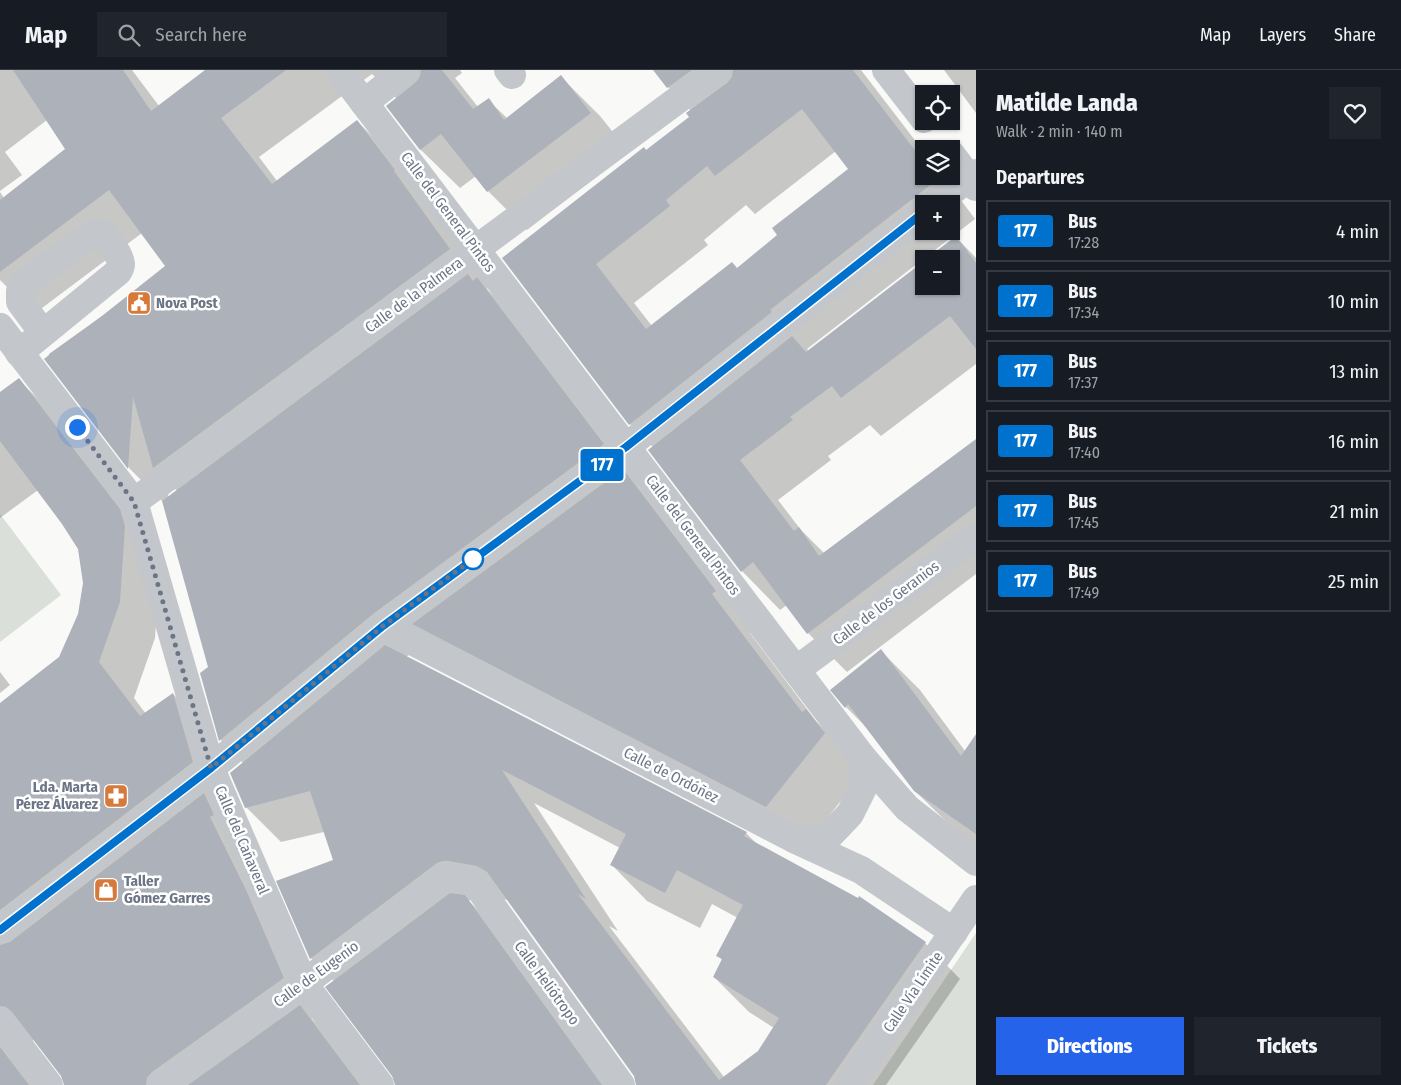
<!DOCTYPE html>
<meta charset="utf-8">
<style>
:root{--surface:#171b24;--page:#20242c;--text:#f1f3f6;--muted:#9ea1a6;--line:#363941;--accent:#2563eb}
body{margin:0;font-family:"Fira Sans Condensed",sans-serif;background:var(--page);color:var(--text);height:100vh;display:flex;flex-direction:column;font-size:19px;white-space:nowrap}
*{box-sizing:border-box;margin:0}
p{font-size:16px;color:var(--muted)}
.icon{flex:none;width:28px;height:28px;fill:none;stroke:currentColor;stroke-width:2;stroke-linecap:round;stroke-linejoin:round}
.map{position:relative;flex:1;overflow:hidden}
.side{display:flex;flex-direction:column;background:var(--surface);width:425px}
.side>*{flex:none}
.badge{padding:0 10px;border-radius:4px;font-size:18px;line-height:32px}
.controls{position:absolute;left:915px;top:15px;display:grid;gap:10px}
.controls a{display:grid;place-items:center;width:45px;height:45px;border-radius:0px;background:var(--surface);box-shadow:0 1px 4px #0004;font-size:25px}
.you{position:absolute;width:25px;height:25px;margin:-12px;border:4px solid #fff;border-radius:50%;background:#1a73e8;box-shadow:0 0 0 8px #1a73e833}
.map>.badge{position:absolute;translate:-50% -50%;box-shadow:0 0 0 2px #fff}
h2{padding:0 20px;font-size:19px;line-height:45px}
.round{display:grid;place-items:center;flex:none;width:52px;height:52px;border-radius:0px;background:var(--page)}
.summary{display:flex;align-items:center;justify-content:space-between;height:85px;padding:0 20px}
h1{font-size:24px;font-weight:800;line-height:38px}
.cta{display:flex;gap:10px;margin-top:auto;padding:10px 20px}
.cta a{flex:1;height:58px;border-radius:0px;background:var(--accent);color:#fff;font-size:20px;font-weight:800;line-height:58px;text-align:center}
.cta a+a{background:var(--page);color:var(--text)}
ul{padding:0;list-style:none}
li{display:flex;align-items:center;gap:15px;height:62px;margin:0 10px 8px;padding:0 10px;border:2px solid var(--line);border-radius:0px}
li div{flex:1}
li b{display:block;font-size:19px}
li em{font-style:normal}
li .badge{min-width:55px;font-weight:700;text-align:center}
header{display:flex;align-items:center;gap:30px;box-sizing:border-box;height:70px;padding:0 25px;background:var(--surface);border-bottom:1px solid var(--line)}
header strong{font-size:24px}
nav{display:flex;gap:28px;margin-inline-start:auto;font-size:18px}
.search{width:350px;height:45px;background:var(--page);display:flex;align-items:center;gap:12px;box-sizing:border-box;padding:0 18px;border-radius:0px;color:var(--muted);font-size:19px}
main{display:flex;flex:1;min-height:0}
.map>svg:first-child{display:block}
.green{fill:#dae0d9}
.shadow{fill:#0003;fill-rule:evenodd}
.building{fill:#adb2ba;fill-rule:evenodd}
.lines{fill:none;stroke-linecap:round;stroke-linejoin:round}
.minor{stroke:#c3c6ca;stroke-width:28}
.line-casing{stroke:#fff;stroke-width:11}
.line{stroke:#0072ce;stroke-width:8}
.walk{stroke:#6b7586;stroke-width:5;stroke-dasharray:0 9}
.stop-dot{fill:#fff;stroke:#0072ce;stroke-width:2.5}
.labels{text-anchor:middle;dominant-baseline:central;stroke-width:5;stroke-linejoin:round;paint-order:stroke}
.street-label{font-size:15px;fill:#6b7586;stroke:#fff}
.poi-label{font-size:15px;font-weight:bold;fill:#6b7586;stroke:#fff;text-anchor:start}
</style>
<header>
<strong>Map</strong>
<div class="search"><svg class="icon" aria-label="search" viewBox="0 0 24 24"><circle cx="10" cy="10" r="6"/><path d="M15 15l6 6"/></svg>Search here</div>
<nav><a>Map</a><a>Layers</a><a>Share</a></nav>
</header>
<main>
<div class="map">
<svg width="976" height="1015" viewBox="0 0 976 1015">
<rect width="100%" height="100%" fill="#f9f9f8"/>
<g class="green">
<polygon points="0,444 61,525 0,572"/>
<polygon points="976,863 976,1015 873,1015"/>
</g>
<g class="shadow">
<path d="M0,0H132L159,36L207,0H460L462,3L455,8L478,37L488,30L507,48L561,7L600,46L629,82L527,160L488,121L476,106L460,118L421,80L388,36L397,29L372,4L259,87L277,111L357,51L396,90L488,218L487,219L516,248L642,413L638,416L662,439L754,560L750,563L807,639L817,652L845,679L863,703L806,775L412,583L406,587L746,763L757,774L925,873L960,909L886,1015H638L635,1005L508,830L485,826L472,828L469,831L500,862L610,1015H396L397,1012L334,911L311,888L278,812L334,791L324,762L281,772L246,737L243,693L221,670L201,603L209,598L164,433L129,398L46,289L167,196L142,163L34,244L0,210V122L4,128L67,80L47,50L5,82L22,105L0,121ZM169,412L177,421L168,428ZM534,733L620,778L612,795L647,831L700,858L712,834L738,848L718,885L722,890L714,907L749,942L774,958L759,982L724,1007L609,856L618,861Z"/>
<path d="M655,0H861L924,82V106H943L975,149L807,279L809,281L924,216H951L956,167L976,188V294L881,366L870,355L828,386L831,390L778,430L801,460L825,484L976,371V504L847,602L808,563L787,535L780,540L742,501L653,377L630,354L504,188L691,47V41L668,17ZM836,81L850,100L779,165L737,199L652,256L634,233L708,175L704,170L746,135L755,144ZM924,134H951V161H924Z"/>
<polygon points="944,0 976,0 976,43"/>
<polygon points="19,310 54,345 155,476 160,493 155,568 134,628 146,644 173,624 208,659 319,944 312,949 336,972 368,1015 66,1015 63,1005 34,970 26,974 36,1015 0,1015 0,635 60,588 79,544 84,513 79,478 63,453 38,420 0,448 0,324"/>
<polygon points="881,581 920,620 965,681 976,666 976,775 954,759 914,720 872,663 846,637 832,620"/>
<polygon points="0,602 10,615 0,623"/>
</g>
<g class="building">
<polygon points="13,0 123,0 151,41 205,0 286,0 221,48 272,114 357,50 395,100 394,101 450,179 153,398 133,327 128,399 44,289 49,285 49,284 102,246 165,196 109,120 0,202 0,130 65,79"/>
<polygon points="421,0 442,0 473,39 489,28 504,50 561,5 591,43 487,122 441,64 420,80 386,36 416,12 420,6"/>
<polygon points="653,0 692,0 667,18"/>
<path d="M733,0H853L924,92V106H935L938,109L770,240L772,242L629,355L502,188L644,77L646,80L689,47L686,43L727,13L732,7ZM802,39L848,99L772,158L777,165L737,198L732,192L646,259L596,194L670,136L666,130L707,96L715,106Z"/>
<polygon points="956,166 976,193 976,279 950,246 841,328 832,316 790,347 793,350 740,390 794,461 799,457 819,486 976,369 976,436 807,564 753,492 741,502 648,380 792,266 806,282 924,191 924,216 951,216 951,189 926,189"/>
<polygon points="468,204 473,211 477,207 604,374 373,544 219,671 200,603 208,597 162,431"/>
<polygon points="19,308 120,439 125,456 120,532 99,592 140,646 173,623 193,692 0,840 0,633 59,587 78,544 83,513 78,479 62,454 0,371 0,322"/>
<polygon points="623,399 716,521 712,524 769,599 802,642 806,639 825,663 766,737 412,554"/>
<path d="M385,575L747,762L744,766L858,828L859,826L926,872L826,1015H636L634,1006L487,802L477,796L448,791H443L437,793L310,889L276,811L333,790L310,721L245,738L230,703ZM502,700L626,764L610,795L665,823L677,800L743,835L716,886L722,889L713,907L779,948L758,981L719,1010L578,824L586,829Z"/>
<polygon points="881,579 961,686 976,664 976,764 914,721 848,634 845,638 830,620"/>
<polygon points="204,723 214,745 210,747 247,822 284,908 152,1002 147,1008 146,1015 64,1015 61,1006 12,942 6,937 0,936 0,875 10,872"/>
<polygon points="450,823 465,825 602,1015 395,1015 392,1006 325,917"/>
<polygon points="300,935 360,1015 188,1015"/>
<polygon points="0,977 29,1015 0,1015"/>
</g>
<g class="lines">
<g class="minor">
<polyline points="339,0 863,688 907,738 976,792"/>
<polyline points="508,0 512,5"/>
<polyline points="886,0 924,49"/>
<polyline points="364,33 406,0"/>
<polyline points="951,84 976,117"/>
<polyline points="934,134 976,103"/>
<polyline points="0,257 134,432 211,698 218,715 304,914 380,1015"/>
<path d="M19,283L118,202C120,199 121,197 121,194C120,185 107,166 100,162L94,163L23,214L20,221V232L43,263"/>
<polyline points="134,432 718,0"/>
<polyline points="383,556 796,770 861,800 954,862"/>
<polyline points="796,600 976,466"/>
<polyline points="796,770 830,765 850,744 863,718 863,688"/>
<polyline points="0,860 211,698 383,556 626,377 924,142"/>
<polyline points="0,951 49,1015"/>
<polyline points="161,1015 299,917 446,806 474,811 621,1015"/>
<polyline points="849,1015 976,829"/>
</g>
</g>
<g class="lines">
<defs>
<polyline id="line" points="0,860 211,698 383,556 626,377 924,142"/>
</defs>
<use href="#line" class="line-casing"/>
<use href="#line" class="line"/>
<polyline class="walk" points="77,357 134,432 211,698 383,556 473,489"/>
</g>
<defs>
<symbol id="civic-square" viewBox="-11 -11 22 22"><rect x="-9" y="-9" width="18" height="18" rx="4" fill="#d6793b" stroke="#fff"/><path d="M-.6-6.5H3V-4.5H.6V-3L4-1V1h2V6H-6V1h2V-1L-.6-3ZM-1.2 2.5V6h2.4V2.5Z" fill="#fff"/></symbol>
<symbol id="pharmacy-square" viewBox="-11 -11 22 22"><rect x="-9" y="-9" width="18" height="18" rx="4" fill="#d6793b" stroke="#fff"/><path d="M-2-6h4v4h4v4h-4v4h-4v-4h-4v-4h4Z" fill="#fff"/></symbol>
<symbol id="shop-square" viewBox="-11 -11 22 22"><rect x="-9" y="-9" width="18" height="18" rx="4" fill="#d6793b" stroke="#fff"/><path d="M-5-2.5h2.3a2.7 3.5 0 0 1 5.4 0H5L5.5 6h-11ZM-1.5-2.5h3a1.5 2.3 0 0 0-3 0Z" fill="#fff"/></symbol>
</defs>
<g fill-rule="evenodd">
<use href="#civic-square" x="125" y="219" width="28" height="28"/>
<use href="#pharmacy-square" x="102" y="712" width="28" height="28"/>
<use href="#shop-square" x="92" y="806" width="28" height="28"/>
</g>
<circle class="stop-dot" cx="473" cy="489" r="10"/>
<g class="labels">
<g class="street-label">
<text transform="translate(448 142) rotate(53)">Calle del General Pintos</text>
<text transform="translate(414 225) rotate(-36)">Calle de la Palmera</text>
<text transform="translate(693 465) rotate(53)">Calle del General Pintos</text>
<text transform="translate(886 533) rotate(-37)">Calle de los Geranios</text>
<text transform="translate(671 705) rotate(27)">Calle de Ordóñez</text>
<text transform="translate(242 770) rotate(67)">Calle del Cañaveral</text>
<text transform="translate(316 904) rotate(-36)">Calle de Eugenio</text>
<text transform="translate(547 913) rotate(54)">Calle Heliótropo</text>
<text transform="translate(913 922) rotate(-56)">Calle Vía Límite</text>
</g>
<g class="poi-label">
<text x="156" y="233">Nova Post</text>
<text x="98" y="717" text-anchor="end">Lda. Marta<tspan x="98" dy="17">Pérez Álvarez</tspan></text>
<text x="124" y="811">Taller<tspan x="124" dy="17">Gómez Garres</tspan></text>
</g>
</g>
</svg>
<div class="controls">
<a><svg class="icon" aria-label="locate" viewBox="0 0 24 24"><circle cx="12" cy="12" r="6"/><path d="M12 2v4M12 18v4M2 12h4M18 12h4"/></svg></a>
<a><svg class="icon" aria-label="layers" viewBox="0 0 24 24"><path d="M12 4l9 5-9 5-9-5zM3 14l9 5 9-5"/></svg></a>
<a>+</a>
<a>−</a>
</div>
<div class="you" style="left:77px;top:357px"></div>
<b class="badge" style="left:602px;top:395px;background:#0072ce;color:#fff">177</b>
</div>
<section class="side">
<div class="summary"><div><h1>Matilde Landa</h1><p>Walk · 2 min · 140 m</p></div><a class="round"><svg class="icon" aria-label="heart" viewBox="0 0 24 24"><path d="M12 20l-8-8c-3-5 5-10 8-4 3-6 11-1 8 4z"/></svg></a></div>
<h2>Departures</h2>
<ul>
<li><span class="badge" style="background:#0072ce;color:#fff">177</span><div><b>Bus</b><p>17:28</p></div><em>4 min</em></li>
<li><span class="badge" style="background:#0072ce;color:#fff">177</span><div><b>Bus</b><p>17:34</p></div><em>10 min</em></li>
<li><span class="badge" style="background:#0072ce;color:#fff">177</span><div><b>Bus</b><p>17:37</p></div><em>13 min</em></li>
<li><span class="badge" style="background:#0072ce;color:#fff">177</span><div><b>Bus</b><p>17:40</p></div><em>16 min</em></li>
<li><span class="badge" style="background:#0072ce;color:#fff">177</span><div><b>Bus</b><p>17:45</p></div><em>21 min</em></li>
<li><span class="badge" style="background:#0072ce;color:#fff">177</span><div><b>Bus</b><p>17:49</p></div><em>25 min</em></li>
</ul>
<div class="cta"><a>Directions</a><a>Tickets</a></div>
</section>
</main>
